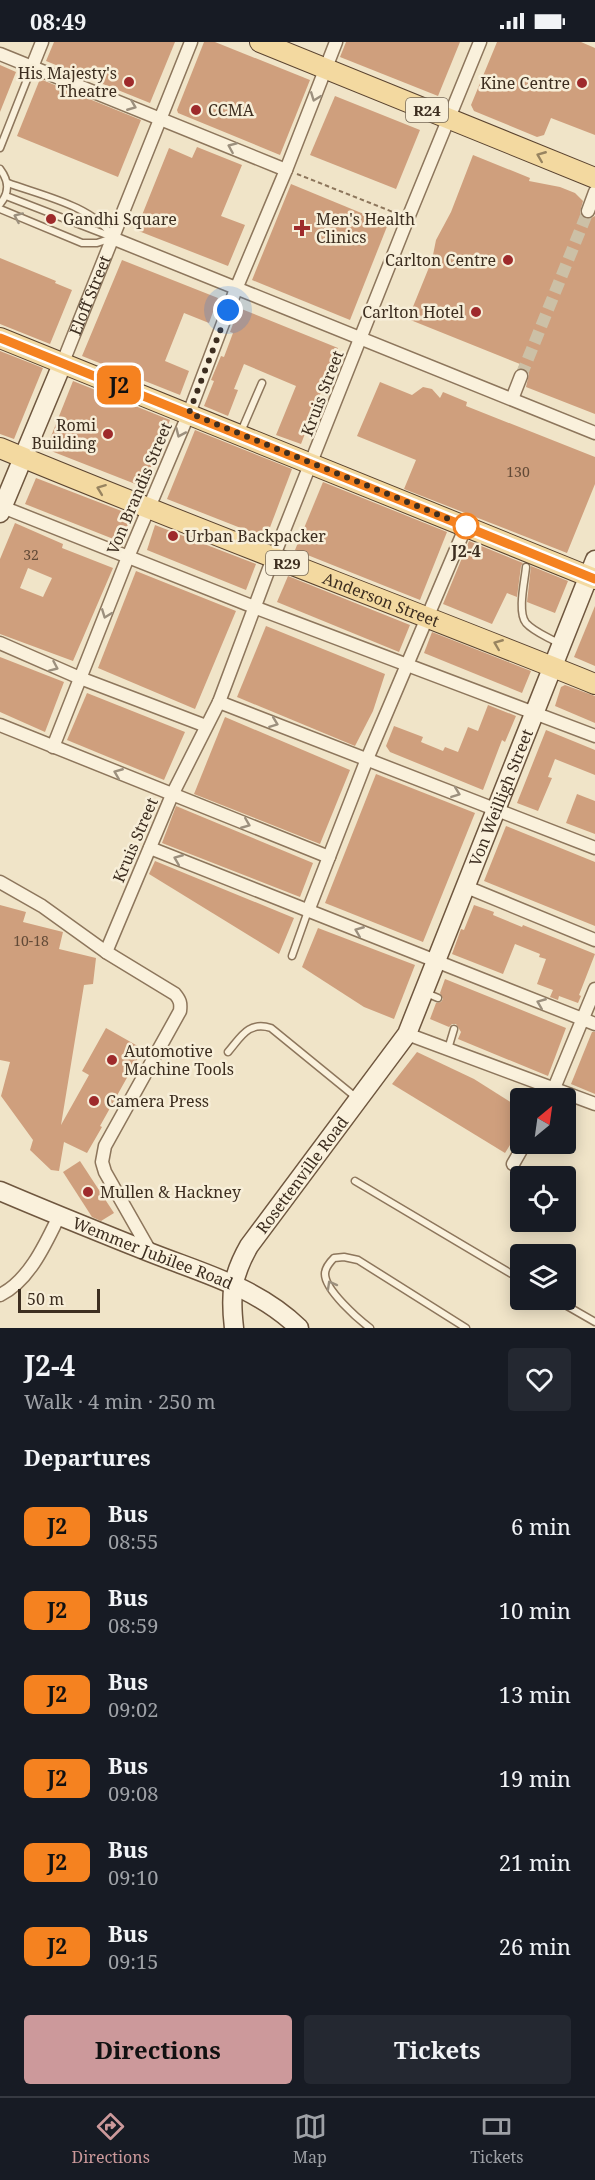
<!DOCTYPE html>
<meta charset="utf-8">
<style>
:root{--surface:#171b24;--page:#242831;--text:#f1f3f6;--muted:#9ea1a6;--line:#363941;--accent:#cc999b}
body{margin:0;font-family:"Noto Serif",serif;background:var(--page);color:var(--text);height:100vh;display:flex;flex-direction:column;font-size:22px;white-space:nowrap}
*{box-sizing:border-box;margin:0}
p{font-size:20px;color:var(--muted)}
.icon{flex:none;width:33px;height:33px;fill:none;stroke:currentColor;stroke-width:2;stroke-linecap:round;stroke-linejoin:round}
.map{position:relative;height:1286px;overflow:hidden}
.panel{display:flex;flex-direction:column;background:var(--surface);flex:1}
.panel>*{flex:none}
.badge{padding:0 12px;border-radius:9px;font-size:21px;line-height:39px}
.needle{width:39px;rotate:29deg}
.controls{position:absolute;left:510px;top:1046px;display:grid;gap:12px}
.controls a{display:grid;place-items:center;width:66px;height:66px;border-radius:6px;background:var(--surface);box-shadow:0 3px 15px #0003;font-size:30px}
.scale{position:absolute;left:18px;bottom:15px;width:82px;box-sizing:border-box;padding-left:6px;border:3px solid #3d2e20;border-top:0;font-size:16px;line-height:21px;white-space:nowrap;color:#3d2e20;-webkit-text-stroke:4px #f7eed8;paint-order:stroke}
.you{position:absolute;width:30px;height:30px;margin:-15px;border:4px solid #fff;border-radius:50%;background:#1a73e8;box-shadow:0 0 0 9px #1a73e833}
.map>.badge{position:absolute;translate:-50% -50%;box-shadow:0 0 0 3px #fff}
h2{padding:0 24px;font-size:22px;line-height:54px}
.round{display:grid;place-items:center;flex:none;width:63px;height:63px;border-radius:6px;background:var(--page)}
.headline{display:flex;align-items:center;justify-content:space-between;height:102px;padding:0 24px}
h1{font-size:28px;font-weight:700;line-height:45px}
.primary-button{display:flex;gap:12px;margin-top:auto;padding:12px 24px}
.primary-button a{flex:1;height:69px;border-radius:6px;background:var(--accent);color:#111;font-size:24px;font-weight:700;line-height:69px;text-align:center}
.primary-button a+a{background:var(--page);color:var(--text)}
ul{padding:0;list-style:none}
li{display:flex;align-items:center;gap:18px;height:84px;padding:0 24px}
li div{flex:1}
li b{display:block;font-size:22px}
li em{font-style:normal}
li .badge{min-width:66px;font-weight:700;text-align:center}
.status{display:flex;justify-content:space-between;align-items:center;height:42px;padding:0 30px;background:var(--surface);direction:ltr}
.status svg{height:16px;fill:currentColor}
.menu{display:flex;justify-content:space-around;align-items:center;height:84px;border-top:2px solid var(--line);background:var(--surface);font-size:16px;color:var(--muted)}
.menu a{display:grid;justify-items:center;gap:3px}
.menu .on{color:var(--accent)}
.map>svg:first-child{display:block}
.building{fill:#cf9f7d;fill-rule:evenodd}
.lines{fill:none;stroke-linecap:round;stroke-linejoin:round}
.street-tunnel{stroke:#ccc0a6;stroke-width:12;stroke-dasharray:12 6;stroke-linecap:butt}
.lane-casing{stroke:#8d765c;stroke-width:9}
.street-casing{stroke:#8d765c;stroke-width:15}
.secondary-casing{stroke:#6f573f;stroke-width:21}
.primary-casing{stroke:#5b4430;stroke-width:22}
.path{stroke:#8d765c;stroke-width:2;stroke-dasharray:4.5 3;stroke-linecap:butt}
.lane{stroke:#faf1dc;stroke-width:6}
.street{stroke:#faf1dc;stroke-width:12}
.secondary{stroke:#faf1dc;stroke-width:18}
.primary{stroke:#f3d9a0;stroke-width:20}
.oneway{stroke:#9c907e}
.oneway2{stroke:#988460}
.line-casing{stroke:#fff;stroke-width:14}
.line{stroke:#f58220;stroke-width:9}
.walk{stroke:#3d2e20;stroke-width:6;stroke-dasharray:0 10.8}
.poi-dot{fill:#9e2a2b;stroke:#f7eed8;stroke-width:2}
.stop-dot{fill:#fff;stroke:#f58220;stroke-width:3}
.labels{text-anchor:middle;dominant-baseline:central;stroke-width:5;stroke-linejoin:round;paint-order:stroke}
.number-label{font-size:14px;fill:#624a37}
.shield{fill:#f7eed8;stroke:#756857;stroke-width:1.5}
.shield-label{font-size:15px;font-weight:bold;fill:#3d2e20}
.poi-label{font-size:16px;fill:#3d2e20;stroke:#f7eed8;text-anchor:start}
.street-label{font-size:16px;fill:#3d2e20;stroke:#f7eed8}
.stop-label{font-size:16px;font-weight:bold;fill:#3d2e20;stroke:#f7eed8}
</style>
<div class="status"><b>08:49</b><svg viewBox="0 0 49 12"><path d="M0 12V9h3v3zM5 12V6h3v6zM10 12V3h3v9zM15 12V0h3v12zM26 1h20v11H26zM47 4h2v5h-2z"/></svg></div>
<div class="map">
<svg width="595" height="1286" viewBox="0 0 595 1286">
<rect width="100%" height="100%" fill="#f0e4c8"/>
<g class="building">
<polygon points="54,0 175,0 150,61 46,19"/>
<polygon points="204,0 215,0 310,38 280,113 178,71 177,68"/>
<polygon points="346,0 460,0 438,54 340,15"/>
<polygon points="497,0 581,0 595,6 595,93 551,76 544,93 537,95 474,69 471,63"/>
<polygon points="0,23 16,30 0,70"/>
<polygon points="40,37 141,78 118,135 17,94"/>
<polygon points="335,54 420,88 396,147 310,113"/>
<polygon points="197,105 242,123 221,174 245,183 228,224 136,188 169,106 192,116"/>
<polygon points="473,113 530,136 529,139 560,145 575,151 583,159 580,170 582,175 589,177 595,174 595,372 526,345 529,332 525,327 518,326 520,322 408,277 432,218 436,198 451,170"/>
<polygon points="291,142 388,182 350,278 252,238"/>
<polygon points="0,216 56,239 55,241 72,248 50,302 0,282"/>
<polygon points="122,218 218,256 209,281 184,271 165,319 189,329 180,353 82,314"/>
<polygon points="239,266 338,306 301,402 276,393 296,344 244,322 234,347 238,348 228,374 204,364 214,339 211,338 221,314 224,315 233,291 230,290"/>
<polygon points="0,309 43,326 14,397 0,392"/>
<polygon points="73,339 170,378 143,445 46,407"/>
<polygon points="380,340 412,353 423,345 432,347 440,356 443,350 467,360 466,364 595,415 595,442 567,511 404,447 416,418 357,394"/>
<polygon points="195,388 292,427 266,496 167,457"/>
<polygon points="36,436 132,473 121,500 25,462"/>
<polygon points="323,440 447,490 420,558 295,508"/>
<path d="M15,481L63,502L62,506L113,526L73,619L0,592V517ZM28,526L52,536L43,555L20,546Z"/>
<polygon points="155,483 256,522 246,548 147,508"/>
<polygon points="469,499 523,521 521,524 517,555 507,551 492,582 443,562"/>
<polygon points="531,524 568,539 555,571 527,560"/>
<polygon points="136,529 236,569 195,667 98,626"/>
<polygon points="288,534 410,583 399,610 277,560"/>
<polygon points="595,564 595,624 574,615"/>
<polygon points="266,584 385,632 373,669 355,704 237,655"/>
<polygon points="432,590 531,629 522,651 424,611"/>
<polygon points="0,615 64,640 45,690 0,670"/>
<polygon points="565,643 595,654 595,681 555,664 561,645"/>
<polygon points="87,651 185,690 164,738 67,698"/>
<polygon points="488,663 516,674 505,700 502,698 483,748 390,710 386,704 394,684 423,695 421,700 443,709 445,705 458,710 468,685 478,689"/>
<polygon points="225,675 350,728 320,802 194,752"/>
<polygon points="546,688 595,708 595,733 555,717 548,735 552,736 538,769 517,761"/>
<polygon points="376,732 475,771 423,900 325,861"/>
<polygon points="577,752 595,759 595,792 566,781"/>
<polygon points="176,764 313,821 300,855 162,801"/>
<polygon points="506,784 595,820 595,884 484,839"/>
<polygon points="155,819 294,876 279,912 149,832"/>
<polygon points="0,863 26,870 23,880 63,890 59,907 96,916 93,942 84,943 61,1083 89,1033 82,1029 106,986 143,1007 100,1084 102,1085 87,1111 64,1100 59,1129 51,1128 30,1108 33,1098 1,1054 10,1020 0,1018"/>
<polygon points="474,863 494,870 493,873 522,885 523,883 595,912 579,953 581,954 578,961 559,954 558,958 550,955 553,948 537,942 546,917 539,915 540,912 515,902 503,932 452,912 461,887 464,888"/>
<polygon points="318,886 415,923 394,977 364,965 302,925"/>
<polygon points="445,937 566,986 548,1034 458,997 461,990 456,982 452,982 449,985 430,977 436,961 441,960 443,957 440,951"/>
<polygon points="592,990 595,990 595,1052 571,1042"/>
<polygon points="417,1010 474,1037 520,1066 520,1087 505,1111 392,1042"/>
<polygon points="80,1119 114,1171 101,1179 92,1175 63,1130"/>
</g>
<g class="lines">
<polyline class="street-tunnel" points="521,334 588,169"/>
<defs>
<g id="lane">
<polyline points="0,106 32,25"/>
<path d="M0,127C9,139 10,150 0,162"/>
<path d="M8,141C40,153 93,164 112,194"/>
<polyline points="6,154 112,195"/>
<polyline points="0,167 82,201 97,201 112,196"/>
<polyline points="240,392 262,341"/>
<path d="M526,525C525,538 517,570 526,581C534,590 548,595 558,601"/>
<polyline points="292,914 308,869"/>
<polyline points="426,951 438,956"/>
<polyline points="448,1007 454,987"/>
<path d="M228,1010C241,995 248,979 271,986L358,1057"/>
<polyline points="355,1139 520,1237"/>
<polyline points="555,1257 595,1280"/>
<path d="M370,1286C358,1277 325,1248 325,1232C325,1226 330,1220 334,1216L344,1215L358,1218L466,1286"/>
</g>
<g id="street">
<polyline points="0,12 286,128"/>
<polyline points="32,25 42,0"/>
<polyline points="588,169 595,150"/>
<polyline points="112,196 595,391"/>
<path id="s1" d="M63,320L191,0"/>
<polyline points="512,357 521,334"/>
<polyline points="0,464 254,565 595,694"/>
<polyline points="0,601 80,636 206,684"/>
<polyline points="219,660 595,806"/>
<polyline points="0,683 329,815"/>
<polyline points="53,705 128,515 189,371 236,247 286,128 336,0"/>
<polyline points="150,806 595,982"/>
<path d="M0,840L42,864L106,910L175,952C180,958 181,961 180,969L105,1104L102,1120L105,1130L151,1211"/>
<polyline points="464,844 595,898"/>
<polyline points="308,869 367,717 466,484"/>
<polyline points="106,910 172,753 219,660 273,516 408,176 480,0"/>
<polyline points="407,992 595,1062"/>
<polyline points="550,1056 595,947"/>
<polyline points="513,1122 525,1101"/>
<path d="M0,1253C29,1239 46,1201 59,1174"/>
</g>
<g id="secondary">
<polyline points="0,471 63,320"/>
<path id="s2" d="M0,1149C49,1170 99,1190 149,1210C202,1231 257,1245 299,1286"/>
<path id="s3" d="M234,1286C230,1252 232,1234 249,1204L407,992L595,518"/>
</g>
<g id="primary">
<polyline points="260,0 595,136"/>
<polyline points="0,296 595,537"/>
<path id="s4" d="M0,406C197,488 397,562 595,642"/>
</g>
</defs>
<use href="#lane" class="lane-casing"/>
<use href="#street" class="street-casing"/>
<use href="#secondary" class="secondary-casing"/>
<use href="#primary" class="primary-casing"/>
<polyline class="path" points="297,132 398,172"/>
<use href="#lane" class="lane"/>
<use href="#street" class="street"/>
<use href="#secondary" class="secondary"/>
<use href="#primary" class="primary"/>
</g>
<defs><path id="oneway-chevron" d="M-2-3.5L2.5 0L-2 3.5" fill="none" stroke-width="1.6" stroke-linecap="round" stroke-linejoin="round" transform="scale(1.5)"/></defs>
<g class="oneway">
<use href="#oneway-chevron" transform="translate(315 55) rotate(111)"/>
<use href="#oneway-chevron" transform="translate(132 64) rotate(22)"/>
<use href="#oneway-chevron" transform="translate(232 105) rotate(-157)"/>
<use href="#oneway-chevron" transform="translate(18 175) rotate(-156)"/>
<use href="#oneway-chevron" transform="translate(180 391) rotate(114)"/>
<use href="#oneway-chevron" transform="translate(106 572) rotate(111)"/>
<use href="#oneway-chevron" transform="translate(54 625) rotate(24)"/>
<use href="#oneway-chevron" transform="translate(274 681) rotate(21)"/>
<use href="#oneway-chevron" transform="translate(118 731) rotate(-158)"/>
<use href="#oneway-chevron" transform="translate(456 751) rotate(21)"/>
<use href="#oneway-chevron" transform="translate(246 782) rotate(22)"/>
<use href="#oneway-chevron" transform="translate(178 817) rotate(-158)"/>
<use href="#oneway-chevron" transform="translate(359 889) rotate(-158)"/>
<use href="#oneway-chevron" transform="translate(541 961) rotate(-158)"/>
<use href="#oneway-chevron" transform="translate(331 1243) rotate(-119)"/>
</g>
<g class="oneway2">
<use href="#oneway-chevron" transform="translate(541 114) rotate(-158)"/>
<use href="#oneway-chevron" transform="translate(101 447) rotate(-159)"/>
<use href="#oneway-chevron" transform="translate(498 602) rotate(-158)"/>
</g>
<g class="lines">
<defs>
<polyline id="line" points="0,296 595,537"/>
</defs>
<use href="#line" class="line-casing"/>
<use href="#line" class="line"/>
<polyline class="walk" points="228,268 189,371 466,484"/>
</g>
<g class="poi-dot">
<circle cx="129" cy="40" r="6"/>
<circle cx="582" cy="41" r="6"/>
<circle cx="196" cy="68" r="6"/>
<circle cx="51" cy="177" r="6"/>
<path d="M299 177h6v6h6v6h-6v6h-6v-6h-6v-6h6z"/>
<circle cx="508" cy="218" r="6"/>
<circle cx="476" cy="270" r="6"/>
<circle cx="108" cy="392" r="6"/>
<circle cx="173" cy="494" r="6"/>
<circle cx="112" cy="1018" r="6"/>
<circle cx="94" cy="1059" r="6"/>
<circle cx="88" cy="1150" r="6"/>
</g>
<circle class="stop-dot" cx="466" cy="484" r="12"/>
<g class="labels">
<g class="number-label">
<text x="518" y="429">130</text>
<text x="31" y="512">32</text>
<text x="31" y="898">10-18</text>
</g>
<g class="shield">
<rect x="406" y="56" width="42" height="24" rx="4.5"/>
<rect x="266" y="509" width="42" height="24" rx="4.5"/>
</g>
<g class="shield-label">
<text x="427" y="68">R24</text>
<text x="287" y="521">R29</text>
</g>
<g class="poi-label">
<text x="117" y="31" text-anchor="end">His Majesty's<tspan x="117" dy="18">Theatre</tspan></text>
<text x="570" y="41" text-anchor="end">Kine Centre</text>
<text x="208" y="68">CCMA</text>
<text x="63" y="177">Gandhi Square</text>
<text x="316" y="177">Men's Health<tspan x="316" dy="18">Clinics</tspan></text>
<text x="496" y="218" text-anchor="end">Carlton Centre</text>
<text x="464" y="270" text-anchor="end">Carlton Hotel</text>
<text x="96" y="383" text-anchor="end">Romi<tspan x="96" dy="18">Building</tspan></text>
<text x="185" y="494">Urban Backpacker</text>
<text x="124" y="1009">Automotive<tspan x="124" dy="18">Machine Tools</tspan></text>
<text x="106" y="1059">Camera Press</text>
<text x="100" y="1150">Mullen &amp; Hackney</text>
</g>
<g class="street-label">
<text stroke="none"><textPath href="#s1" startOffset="72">Eloff Street</textPath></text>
<text transform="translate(322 351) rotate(-69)">Kruis Street</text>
<text transform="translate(139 446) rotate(-67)">Von Brandis Street</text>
<text stroke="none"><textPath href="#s4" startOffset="410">Anderson Street</textPath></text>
<text stroke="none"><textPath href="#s3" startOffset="604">Von Weilligh Street</textPath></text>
<text transform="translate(135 798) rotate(-67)">Kruis Street</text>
<text stroke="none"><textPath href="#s3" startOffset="174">Rosettenville Road</textPath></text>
<text stroke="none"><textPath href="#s2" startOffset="165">Wemmer Jubilee Road</textPath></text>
</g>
<g class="stop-label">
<text x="466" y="509">J2-4</text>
</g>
</g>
</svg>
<div class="controls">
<a><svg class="needle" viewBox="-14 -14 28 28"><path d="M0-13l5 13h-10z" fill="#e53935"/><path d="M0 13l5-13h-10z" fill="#9ea1a6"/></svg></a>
<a><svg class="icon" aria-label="locate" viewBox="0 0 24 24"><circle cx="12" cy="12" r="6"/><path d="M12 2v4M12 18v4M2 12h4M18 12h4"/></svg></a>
<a><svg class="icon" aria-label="layers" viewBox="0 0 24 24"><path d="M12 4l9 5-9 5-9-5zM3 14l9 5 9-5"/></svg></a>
</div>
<div class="scale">50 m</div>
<div class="you" style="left:228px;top:268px"></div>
<b class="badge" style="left:119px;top:343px;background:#f58220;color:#111">J2</b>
</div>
<section class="panel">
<div class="headline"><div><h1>J2-4</h1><p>Walk · 4 min · 250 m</p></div><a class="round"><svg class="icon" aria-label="heart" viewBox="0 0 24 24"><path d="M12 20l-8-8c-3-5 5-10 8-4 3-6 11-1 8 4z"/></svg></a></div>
<h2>Departures</h2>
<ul>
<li><span class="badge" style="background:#f58220;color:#111">J2</span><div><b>Bus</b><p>08:55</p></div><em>6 min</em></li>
<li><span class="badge" style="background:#f58220;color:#111">J2</span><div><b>Bus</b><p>08:59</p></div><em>10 min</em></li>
<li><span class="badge" style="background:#f58220;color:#111">J2</span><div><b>Bus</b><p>09:02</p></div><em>13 min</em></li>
<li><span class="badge" style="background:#f58220;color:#111">J2</span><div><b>Bus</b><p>09:08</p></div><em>19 min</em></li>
<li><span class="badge" style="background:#f58220;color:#111">J2</span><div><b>Bus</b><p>09:10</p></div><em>21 min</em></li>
<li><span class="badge" style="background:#f58220;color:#111">J2</span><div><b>Bus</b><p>09:15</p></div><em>26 min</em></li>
</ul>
<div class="primary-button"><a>Directions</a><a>Tickets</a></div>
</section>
<nav class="menu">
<a class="on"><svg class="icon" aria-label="directions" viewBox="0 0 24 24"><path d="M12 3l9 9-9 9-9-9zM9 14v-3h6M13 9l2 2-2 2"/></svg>Directions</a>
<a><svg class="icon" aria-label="map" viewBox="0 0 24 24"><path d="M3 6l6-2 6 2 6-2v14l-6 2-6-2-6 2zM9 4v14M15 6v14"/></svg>Map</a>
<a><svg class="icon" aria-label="tickets" viewBox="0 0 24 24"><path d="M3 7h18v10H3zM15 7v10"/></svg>Tickets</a>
</nav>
